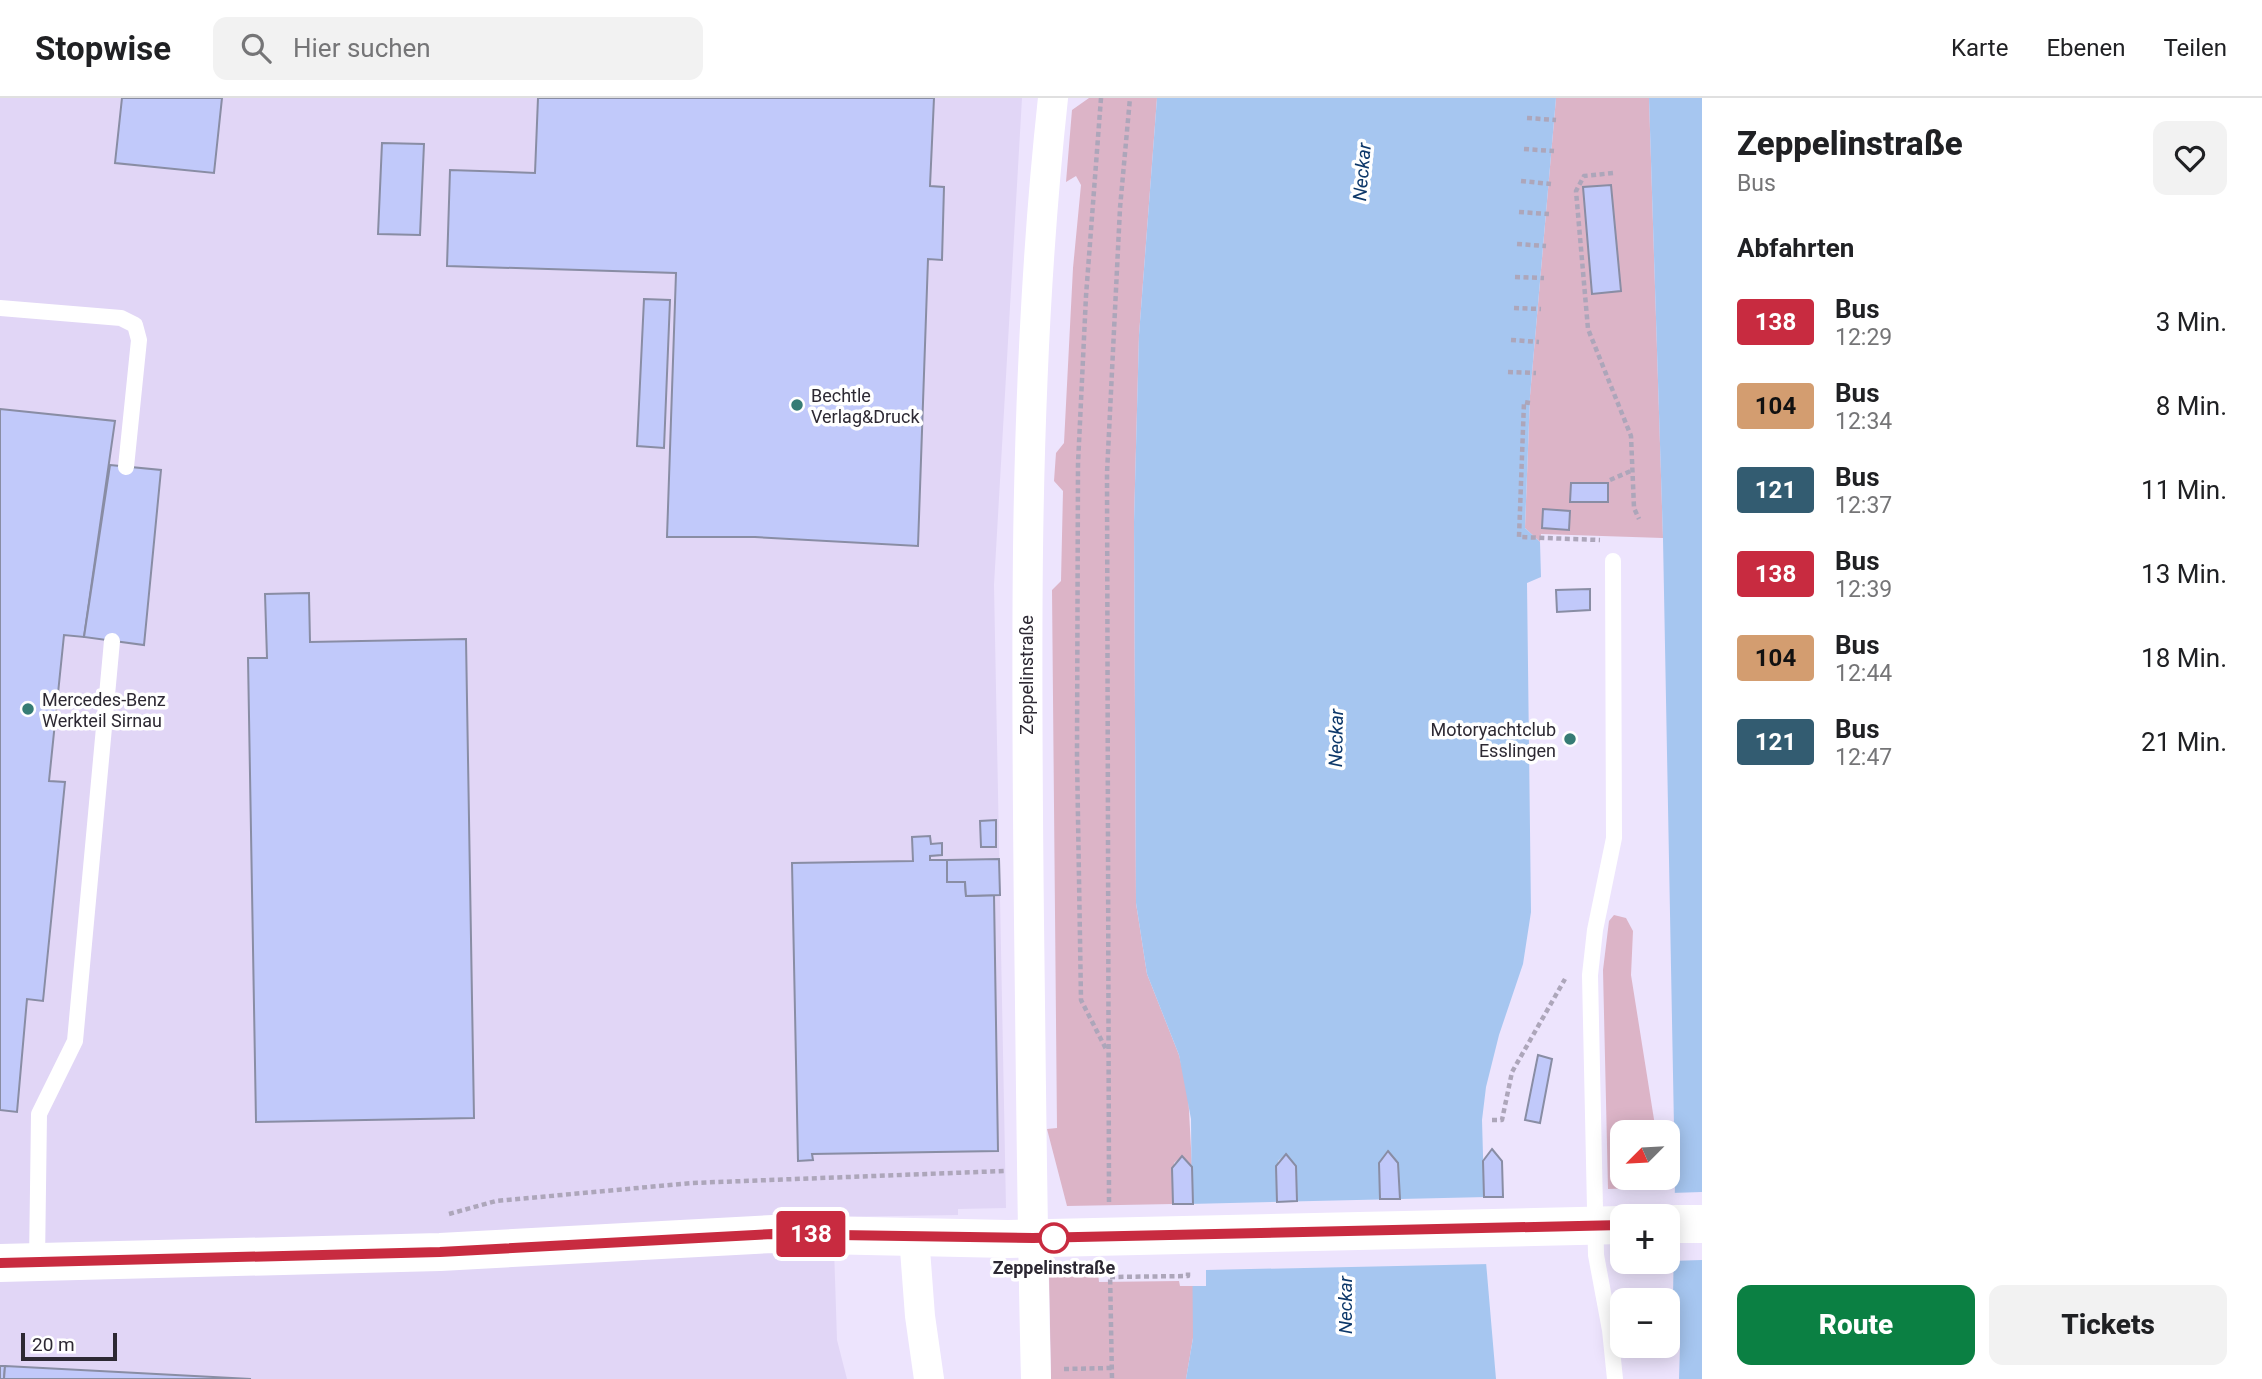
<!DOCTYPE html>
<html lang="de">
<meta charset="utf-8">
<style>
:root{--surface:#fff;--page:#f2f2f2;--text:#202124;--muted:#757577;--line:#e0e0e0;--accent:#0b8043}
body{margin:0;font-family:Roboto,sans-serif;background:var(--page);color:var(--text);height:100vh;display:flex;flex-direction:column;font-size:26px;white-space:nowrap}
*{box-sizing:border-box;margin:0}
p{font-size:23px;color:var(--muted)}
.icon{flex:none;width:38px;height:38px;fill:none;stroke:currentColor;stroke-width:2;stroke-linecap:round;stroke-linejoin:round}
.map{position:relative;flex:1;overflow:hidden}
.drawer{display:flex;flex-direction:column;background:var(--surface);width:560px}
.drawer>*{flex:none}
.badge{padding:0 14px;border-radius:5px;font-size:24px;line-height:46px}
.needle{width:46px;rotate:246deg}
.buttons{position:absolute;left:1610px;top:1022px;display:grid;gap:14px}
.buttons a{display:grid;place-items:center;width:70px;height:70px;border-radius:14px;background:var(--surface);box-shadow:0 4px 18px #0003;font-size:35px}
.scale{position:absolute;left:21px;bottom:18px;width:96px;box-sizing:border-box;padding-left:7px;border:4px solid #2d2933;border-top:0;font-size:19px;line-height:24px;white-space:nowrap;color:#2d2933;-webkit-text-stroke:5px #fff;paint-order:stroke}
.map>.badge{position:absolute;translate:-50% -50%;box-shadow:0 0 0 4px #fff}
h2{padding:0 35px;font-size:26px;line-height:63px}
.round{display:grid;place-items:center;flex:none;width:74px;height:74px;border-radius:14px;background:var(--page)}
.head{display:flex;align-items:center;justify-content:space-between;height:119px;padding:0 35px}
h1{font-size:33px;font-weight:800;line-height:52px}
.cta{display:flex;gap:14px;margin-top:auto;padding:14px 35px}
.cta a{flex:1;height:80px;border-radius:14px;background:var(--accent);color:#fff;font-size:28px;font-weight:800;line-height:80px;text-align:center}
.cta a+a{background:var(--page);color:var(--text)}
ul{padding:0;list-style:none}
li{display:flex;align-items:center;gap:21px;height:84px;padding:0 35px}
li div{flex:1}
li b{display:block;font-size:26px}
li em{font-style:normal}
li .badge{min-width:77px;font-weight:700;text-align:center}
header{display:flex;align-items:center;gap:42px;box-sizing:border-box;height:98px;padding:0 35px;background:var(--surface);border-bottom:2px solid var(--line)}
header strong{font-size:33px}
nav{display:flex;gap:38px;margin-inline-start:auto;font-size:24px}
.search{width:490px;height:63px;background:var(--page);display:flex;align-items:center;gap:18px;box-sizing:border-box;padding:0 24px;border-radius:14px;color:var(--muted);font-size:26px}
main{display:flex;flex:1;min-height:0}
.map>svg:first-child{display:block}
.built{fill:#e1d6f6}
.green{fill:#dcb4c7}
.water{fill:#a6c6f0;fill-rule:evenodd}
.pier{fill:#ede4fd}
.building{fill:#c1c9fa;stroke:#898da4;stroke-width:2}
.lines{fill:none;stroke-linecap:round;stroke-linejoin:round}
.path{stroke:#ada6ba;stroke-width:4.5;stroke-dasharray:5 3.5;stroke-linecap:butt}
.service{stroke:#fff;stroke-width:16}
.minor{stroke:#fff;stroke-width:30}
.secondary{stroke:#fff;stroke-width:38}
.line-casing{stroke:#fff;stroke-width:16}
.line{stroke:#c82b40;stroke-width:10}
.poi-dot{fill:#367c75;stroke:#fff;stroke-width:2.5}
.stop-dot{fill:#fff;stroke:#c82b40;stroke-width:3.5}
.labels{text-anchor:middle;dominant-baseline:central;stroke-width:7;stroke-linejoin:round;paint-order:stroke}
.poi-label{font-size:18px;fill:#2d2933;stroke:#fff;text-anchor:start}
.street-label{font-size:18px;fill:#2d2933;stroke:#fff}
.stop-label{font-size:18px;font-weight:bold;fill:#2d2933;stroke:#fff}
.water-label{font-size:19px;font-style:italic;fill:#0d386a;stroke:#fff}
</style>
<header>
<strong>Stopwise</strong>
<div class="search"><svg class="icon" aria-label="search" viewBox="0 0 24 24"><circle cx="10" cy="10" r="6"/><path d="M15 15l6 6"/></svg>Hier suchen</div>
<nav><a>Karte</a><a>Ebenen</a><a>Teilen</a></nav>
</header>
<main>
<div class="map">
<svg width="1702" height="1281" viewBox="0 0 1702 1281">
<rect width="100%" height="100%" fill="#ede4fd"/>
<polygon class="built" points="0,0 1022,0 994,487 1006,1110 958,1111 958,1117 833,1119 837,1242 847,1281 0,1281"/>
<g class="green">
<polygon points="1089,0 1157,0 1139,237 1134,424 1136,805 1147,876 1179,957 1188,994 1192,1069 1182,1058 1174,1065 1173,1106 1067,1108 1047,1031 1057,1030 1052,492 1061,483 1063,393 1054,383 1056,355 1064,345 1073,170 1081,87 1076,78 1066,84 1072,12"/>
<polygon points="1556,0 1649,0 1663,440 1541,436 1540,444 1525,430 1530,298"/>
<polygon points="1614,817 1626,820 1633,833 1631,877 1656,1034 1622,1034 1622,1080 1663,1080 1665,1089 1608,1091 1603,872 1609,823"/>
<polygon points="1049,1174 1098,1174 1099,1184 1179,1183 1180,1188 1193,1188 1193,1240 1186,1281 1051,1281"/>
</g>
<g class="water">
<path d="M1157,0H1556L1530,298L1525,430L1540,444L1541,479L1527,485L1531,814L1523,866L1499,937L1486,989L1482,1022L1486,1164L1496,1281H1186L1193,1240L1191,1021L1179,957L1147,876L1136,805L1134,424L1139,237ZM1389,1053L1398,1065L1399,1101H1380L1379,1065ZM1286,1056L1296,1068V1082L1277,1083L1278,1063Z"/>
<polygon points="1649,0 1702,0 1702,1281 1679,1281 1680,1248 1673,1199 1675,1083 1663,441"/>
</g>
<g class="pier">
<polygon points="1702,1094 1702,1162 1670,1163 1671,1095"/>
<polygon points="1487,1099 1490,1166 1206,1172 1206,1188 1190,1188 1189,1106"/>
</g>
<g class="building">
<polygon points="122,0 222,0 214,75 115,65"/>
<polygon points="538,0 934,0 930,88 944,89 942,162 928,161 918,448 755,439 667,439 676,175 447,168 450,72 535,75"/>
<polygon points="382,45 424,46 420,137 378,136"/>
<polygon points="1611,87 1621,193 1592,196 1583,89"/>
<polygon points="644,201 670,202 664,350 637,348"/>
<polygon points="0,311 115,323 84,539 64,537 49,683 65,684 43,903 27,901 17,1014 0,1012"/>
<polygon points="110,367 161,372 144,547 84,539"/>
<polygon points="1571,385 1608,385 1608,404 1570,404"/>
<polygon points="1543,411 1570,413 1569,432 1542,430"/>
<polygon points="1590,491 1590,512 1557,514 1556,492"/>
<polygon points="309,495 310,544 466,541 474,1020 256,1024 248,560 267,560 265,496"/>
<polygon points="996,722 996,749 981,749 980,723"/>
<polygon points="930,738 931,746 942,745 942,757 930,758 930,762 947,762 947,784 965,784 966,798 994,797 998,1053 812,1056 813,1062 798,1063 792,765 913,763 912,739"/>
<polygon points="999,761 1000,797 966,798 965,784 947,784 947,762"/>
<polygon points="1538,957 1552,961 1540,1025 1525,1022"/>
<polygon points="1492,1051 1502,1063 1503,1099 1484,1099 1483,1063"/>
<polygon points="1388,1053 1398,1065 1400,1101 1380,1101 1379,1065"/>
<polygon points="1286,1056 1296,1068 1297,1103 1277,1104 1276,1068"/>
<polygon points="1182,1058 1192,1069 1193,1106 1173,1106 1172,1070"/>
<polygon points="0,1268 5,1268 4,1281 0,1281"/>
<polygon points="5,1268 251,1281 4,1281"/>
</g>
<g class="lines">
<g class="path">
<polyline points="1101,0 1086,198 1078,366 1077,659 1081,902 1106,951"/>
<polyline points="1527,20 1556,22"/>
<polyline points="1524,51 1554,53"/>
<polyline points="1613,75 1584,78 1576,93 1588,231 1631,338 1634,410 1639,421"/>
<polyline points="1521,83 1551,86"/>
<polyline points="1519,114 1549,116"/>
<polyline points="1517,146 1546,148"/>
<polyline points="1515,179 1544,180"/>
<polyline points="1514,210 1541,211"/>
<polyline points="1511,242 1539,244"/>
<polyline points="1508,274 1536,275"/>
<polyline points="1530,305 1524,304 1519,439 1600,442"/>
<polyline points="1610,382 1633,372"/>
<polyline points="1492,1022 1502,1022 1512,974 1565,881"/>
<polyline points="1109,1104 1107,375 1120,110 1130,0"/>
<polyline points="449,1116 496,1103 692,1085 1004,1073"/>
<polyline points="1110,1173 1112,1281"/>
<polyline points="1110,1179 1188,1178 1188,1172"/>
<polyline points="1064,1271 1112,1270"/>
</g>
<g class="service">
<polyline points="0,210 121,220 135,227 139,242 126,369"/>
<polyline points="1613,463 1614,740 1595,832 1590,877 1596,1157 1610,1232 1615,1281"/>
<polyline points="37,1164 39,1016 75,943 112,543"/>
</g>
<g class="minor">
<polyline points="914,1138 920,1218 929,1281"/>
<path d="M1036,1281C1032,1129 1031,976 1029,824C1026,549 1023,274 1053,0"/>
</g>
<g class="secondary">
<polyline points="1668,1126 1702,1126"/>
<polyline points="0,1165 440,1154 773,1136 1008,1141 1622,1127"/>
</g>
</g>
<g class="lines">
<defs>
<polyline id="line" points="0,1165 440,1154 773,1136 1033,1140 1622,1127"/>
</defs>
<use href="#line" class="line-casing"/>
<use href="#line" class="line"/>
</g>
<g class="poi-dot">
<circle cx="797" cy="307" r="7"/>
<circle cx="28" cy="611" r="7"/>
<circle cx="1570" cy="641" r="7"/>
</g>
<circle class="stop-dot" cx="1054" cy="1140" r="14"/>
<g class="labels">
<g class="poi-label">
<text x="811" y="297">Bechtle<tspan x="811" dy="21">Verlag&amp;Druck</tspan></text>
<text x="42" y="601">Mercedes-Benz<tspan x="42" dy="21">Werkteil Sirnau</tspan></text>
<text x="1556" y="631" text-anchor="end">Motoryachtclub<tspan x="1556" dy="21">Esslingen</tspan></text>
</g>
<g class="street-label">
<text transform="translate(1026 577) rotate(-90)">Zeppelinstraße</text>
</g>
<g class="stop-label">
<text x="1054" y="1169">Zeppelinstraße</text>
</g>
<g class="water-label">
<text transform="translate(1362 74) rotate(-85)">Neckar</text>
<text transform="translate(1336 640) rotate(-89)">Neckar</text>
<text transform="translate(1345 1207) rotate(-90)">Neckar</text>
</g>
</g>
</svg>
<div class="buttons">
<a><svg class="needle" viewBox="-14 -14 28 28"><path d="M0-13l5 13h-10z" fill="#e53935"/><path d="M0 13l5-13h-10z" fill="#757577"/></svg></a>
<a>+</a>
<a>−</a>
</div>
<div class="scale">20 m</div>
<b class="badge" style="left:811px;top:1136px;background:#c82b40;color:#fff">138</b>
</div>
<section class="drawer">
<div class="head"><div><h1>Zeppelinstraße</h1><p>Bus</p></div><a class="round"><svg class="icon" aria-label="heart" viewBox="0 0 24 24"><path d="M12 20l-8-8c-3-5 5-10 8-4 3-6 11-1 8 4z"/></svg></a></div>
<h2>Abfahrten</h2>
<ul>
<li><span class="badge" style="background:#c82b40;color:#fff">138</span><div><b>Bus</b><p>12:29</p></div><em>3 Min.</em></li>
<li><span class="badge" style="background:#d39d70;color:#111">104</span><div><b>Bus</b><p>12:34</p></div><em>8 Min.</em></li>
<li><span class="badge" style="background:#335c71;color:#fff">121</span><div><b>Bus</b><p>12:37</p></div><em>11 Min.</em></li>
<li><span class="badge" style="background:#c82b40;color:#fff">138</span><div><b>Bus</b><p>12:39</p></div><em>13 Min.</em></li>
<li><span class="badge" style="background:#d39d70;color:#111">104</span><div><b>Bus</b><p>12:44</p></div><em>18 Min.</em></li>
<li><span class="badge" style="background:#335c71;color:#fff">121</span><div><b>Bus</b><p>12:47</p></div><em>21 Min.</em></li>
</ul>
<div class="cta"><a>Route</a><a>Tickets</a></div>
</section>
</main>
